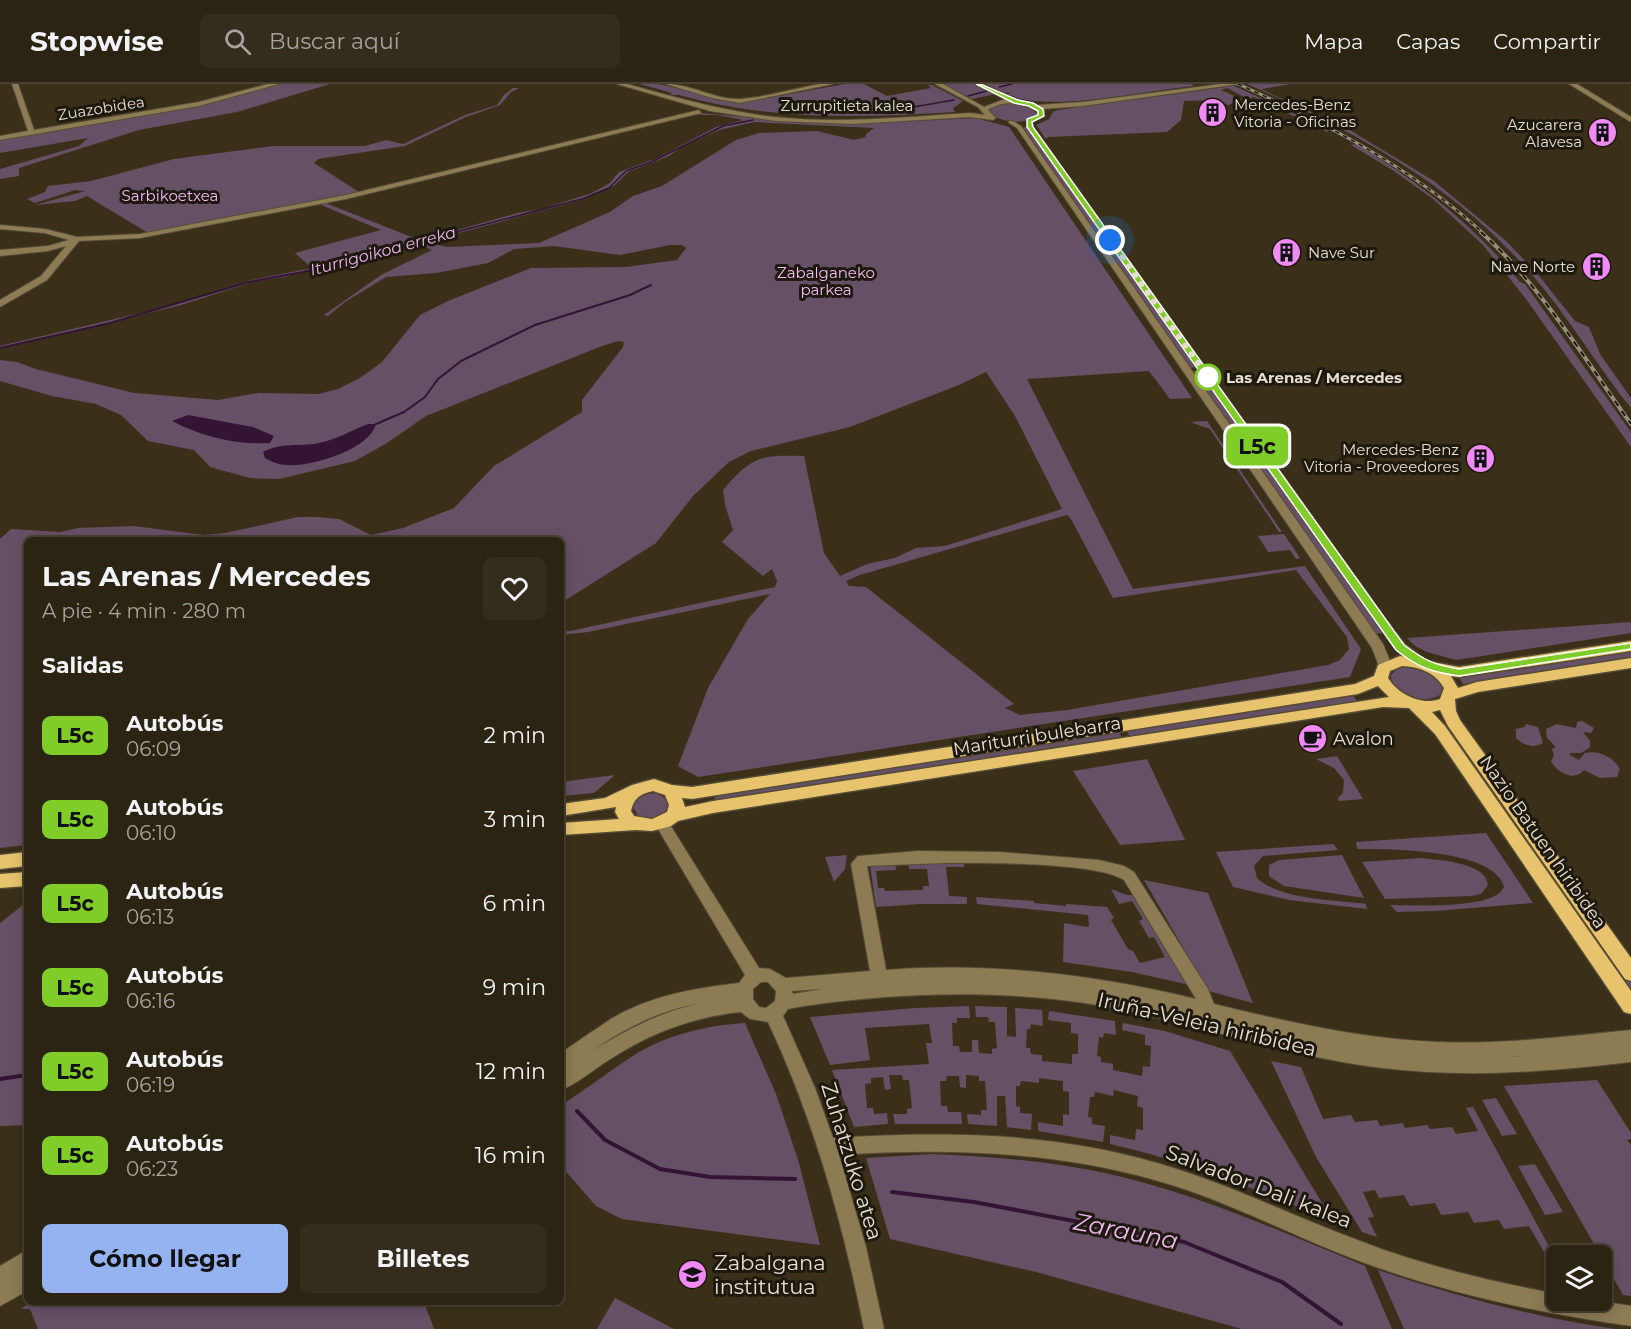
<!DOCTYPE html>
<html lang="es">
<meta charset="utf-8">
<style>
:root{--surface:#2c2413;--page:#342c1c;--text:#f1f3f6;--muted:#a6a4a0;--line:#484133;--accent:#95b2f1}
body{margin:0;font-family:Montserrat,sans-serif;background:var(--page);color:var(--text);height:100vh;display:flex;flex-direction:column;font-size:22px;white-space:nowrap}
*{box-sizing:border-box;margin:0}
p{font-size:20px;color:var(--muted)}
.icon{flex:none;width:33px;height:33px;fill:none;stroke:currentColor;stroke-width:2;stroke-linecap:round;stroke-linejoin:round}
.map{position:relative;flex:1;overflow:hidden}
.drawer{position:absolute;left:24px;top:453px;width:540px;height:768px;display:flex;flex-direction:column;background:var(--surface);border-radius:9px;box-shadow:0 3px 15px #0003,0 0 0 2px var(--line)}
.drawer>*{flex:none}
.badge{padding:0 12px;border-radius:9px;font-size:21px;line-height:39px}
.buttons{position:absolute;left:1546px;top:1161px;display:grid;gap:12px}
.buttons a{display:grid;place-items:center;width:66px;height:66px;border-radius:9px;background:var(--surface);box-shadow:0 3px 15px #0003,0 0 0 2px var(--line);font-size:30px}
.you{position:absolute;width:30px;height:30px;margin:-15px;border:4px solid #fff;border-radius:50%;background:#1a73e8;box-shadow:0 0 0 9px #1a73e833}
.map>.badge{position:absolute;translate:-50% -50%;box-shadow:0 0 0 3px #fff}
h2{padding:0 18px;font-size:22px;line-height:54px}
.round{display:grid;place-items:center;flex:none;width:63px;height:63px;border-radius:9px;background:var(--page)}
.headline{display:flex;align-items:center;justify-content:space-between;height:102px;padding:0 18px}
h1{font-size:28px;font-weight:700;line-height:45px}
.button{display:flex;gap:12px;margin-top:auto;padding:12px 18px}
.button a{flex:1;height:69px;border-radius:9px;background:var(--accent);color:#111;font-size:24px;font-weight:700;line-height:69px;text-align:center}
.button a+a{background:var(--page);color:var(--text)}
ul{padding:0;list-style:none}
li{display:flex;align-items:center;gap:18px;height:84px;padding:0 18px}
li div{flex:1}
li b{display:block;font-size:22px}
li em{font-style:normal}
li .badge{min-width:66px;font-weight:700;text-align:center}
header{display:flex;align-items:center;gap:36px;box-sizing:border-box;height:84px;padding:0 30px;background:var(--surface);border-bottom:2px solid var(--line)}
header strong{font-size:28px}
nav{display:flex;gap:33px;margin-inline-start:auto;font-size:21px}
.search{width:420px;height:54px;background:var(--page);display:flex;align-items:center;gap:15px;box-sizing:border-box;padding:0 21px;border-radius:9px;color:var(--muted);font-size:22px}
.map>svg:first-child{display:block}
.green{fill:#665066;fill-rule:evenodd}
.water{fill:#341435}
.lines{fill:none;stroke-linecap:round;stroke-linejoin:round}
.stream-far2{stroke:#341435;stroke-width:1.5}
.stream-far1{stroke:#341435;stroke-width:2}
.stream{stroke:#341435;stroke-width:4}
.minor-casing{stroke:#554c36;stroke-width:2}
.major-casing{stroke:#554c36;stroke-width:3}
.minor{fill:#8c7b53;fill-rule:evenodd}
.major{fill:#e7c36e;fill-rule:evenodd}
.rail-far1-casing{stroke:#968e7c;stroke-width:3}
.rail-casing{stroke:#968e7c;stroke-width:4}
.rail-far1{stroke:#1e190f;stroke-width:1.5;stroke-dasharray:4.5;stroke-linecap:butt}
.rail{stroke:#1e190f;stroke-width:2;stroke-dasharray:6;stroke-linecap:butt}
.line{fill:#80cc28;stroke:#fff;stroke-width:1.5}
.walk{stroke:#e4ded0;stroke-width:6;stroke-dasharray:0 10.8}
.stop-dot{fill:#fff;stroke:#80cc28;stroke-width:3}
.labels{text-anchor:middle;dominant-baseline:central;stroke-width:6;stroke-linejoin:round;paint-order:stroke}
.far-poi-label{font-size:15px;fill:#e4ded0;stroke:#1e190f;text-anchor:end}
.far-street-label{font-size:15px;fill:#e4ded0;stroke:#1e190f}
.far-park-label{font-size:15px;fill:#f5baf6;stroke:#1e190f}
.far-stop-label{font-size:15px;font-weight:bold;fill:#e4ded0;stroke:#1e190f;text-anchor:start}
.far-water-label{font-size:16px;font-style:italic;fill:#efb5ef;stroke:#1e190f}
.street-label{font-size:18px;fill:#e4ded0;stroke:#1e190f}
.poi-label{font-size:18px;fill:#e4ded0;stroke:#1e190f;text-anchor:start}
.near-street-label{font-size:21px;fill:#e4ded0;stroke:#1e190f}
.near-poi-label{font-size:21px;fill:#e4ded0;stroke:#1e190f;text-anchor:start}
.near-water-label{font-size:24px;font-style:italic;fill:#efb5ef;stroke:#1e190f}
</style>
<header>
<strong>Stopwise</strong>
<div class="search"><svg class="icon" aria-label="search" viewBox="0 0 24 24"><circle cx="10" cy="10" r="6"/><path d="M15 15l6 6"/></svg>Buscar aquí</div>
<nav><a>Mapa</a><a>Capas</a><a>Compartir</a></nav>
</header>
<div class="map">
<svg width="1631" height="1245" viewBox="0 0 1631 1245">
<rect width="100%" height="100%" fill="#3a3019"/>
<g class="green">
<polygon points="280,0 330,0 237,28 139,46 19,84 19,92 0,95 0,85 79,62 88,54 0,69 0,55 197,22"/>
<path d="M640,0H659L739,19L845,0H864L887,12L931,4L928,1H932L963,17L953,24L955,28C862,34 770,37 679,11H670L672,9Z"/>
<polygon points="941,0 975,0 996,10 972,15"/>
<path d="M986,0H1191L1194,2C1146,6 1048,30 1007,10L1012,8L1005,9Z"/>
<polygon points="1223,0 1230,0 1329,46 1327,48 1254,13 1248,15 1227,4 1221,6 1243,16 1228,21 1217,16 1184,17 1181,36 1167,48 1048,53 1046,55 1036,41 1049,35 1053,28 1058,26 1226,3"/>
<path d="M1247,0H1291L1261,5L1348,45L1434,97L1505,156L1536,188L1575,237L1589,243L1600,270L1631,314V324C1596,281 1569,233 1533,192C1455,101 1355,47 1247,0Z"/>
<polygon points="513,4 519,4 511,8 500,21 466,33 405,62 318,75 314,79 359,108 148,149 87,112 75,117 35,121 85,107 75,106 35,119 27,115 45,108 48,102 91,97 174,75 274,62 365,62 386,56 403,60 465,31 497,21 504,11"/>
<path d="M1001,19L1023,20L1039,30C1027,42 998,39 987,27Z"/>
<path d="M700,29L816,39H873L976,34L1009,43L1192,314L1170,315L1149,287L1027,295L1133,505L1305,482L1361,565L1350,593L698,693L678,682L708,604L748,535L770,510L588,548L561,551V546L570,547L775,503L777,497L772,485L763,492L722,458L733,446L725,421L723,406C752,372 760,371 804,372L824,469L840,492L867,480L895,474L916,464L945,462L1062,425L1015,332L986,288L959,301L850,343L751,367L729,378L693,412L656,459L561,519V456H27V761L0,764V455L11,445L60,448L78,444L134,442L204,451L225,449L298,433H316L339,435L371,451L403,444L454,424L494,382L582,328V316L623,263L624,258L618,257L602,262L426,332L387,359L355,377L279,395L250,394L210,383L194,366L148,357L121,331L96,320L52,312L0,297V276L17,278L36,285L134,309L218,316L258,309L319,310L338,305L360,294L382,278L420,231L448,217L531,184L626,183L677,176L686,164L682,161H670L620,171L554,162L514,165L488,179L436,189L386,193L345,218L328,232L324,231L381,191L432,166L416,159L285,193L253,198L181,221L0,265V262L166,223L252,196L312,184L295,169L381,146L319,120L329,118L328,120L419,156L425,155L518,129L542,125L592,109L610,99L619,88L657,74L716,43L743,36L718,31H691ZM754,38L874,44L866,50V53L854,56L817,47L759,49L736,56L662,102L633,112L610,128L539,159L447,163L425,158L578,117L615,101L628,88L669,72L683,62L719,46ZM1067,431L1071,435L1113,514L1296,486L1347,553L1349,565L1340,576L1328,581L1067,626L1020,631L1005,624L1014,620L866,503L849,502L846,497L860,491Z"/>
<polygon points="1028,43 1197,283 1189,284 1022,44"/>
<path d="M1356,60C1419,98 1474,141 1520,198L1525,200L1631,348V363L1526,215L1483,161L1433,115L1394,87L1351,61Z"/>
<polygon points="1192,287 1199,287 1384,549 1374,550"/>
<polygon points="1207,337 1282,448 1279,448 1210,345 1190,338"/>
<polygon points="1284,450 1300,474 1296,475 1290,466 1268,468 1258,452"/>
<polygon points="1631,538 1631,549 1456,576 1427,568 1415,562 1407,554"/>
<polygon points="1631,567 1631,575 1463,600 1458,592"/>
<path d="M1408,582C1423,585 1436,589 1443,603L1440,611C1425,621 1390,612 1391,591L1397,585Z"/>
<polygon points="1351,609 1357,617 1130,653 1126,645"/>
<path d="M1582,637L1594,644L1591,649L1583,648L1590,657V663L1581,669H1570V671L1579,676L1585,669C1599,666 1613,673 1620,685L1617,693L1600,694L1584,686C1575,698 1557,689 1551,677L1554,671L1552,665L1556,663L1547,654L1546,645L1557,640L1576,644L1577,638Z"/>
<path d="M1526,640L1538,643L1543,659C1533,665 1523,661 1516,654V645L1525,643Z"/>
<polygon points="1118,646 1122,654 716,718 714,710"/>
<polygon points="1455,647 1631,898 1631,912 1447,648"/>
<polygon points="1337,672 1363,715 1339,717 1338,714 1343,709 1344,696 1334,684 1316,675"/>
<polygon points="1147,675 1185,756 1120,761 1073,687"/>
<polygon points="615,691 594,709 561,712 561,698"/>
<path d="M656,709L668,716L667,728L654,736L639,734L633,723C637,712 645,710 656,709Z"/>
<path d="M1486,749L1533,819L1435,827L1397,828L1390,821C1413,821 1494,826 1504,803C1495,765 1389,765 1357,765L1356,758Z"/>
<path d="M1333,760L1338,766L1263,772L1254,782L1257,794C1280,816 1335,816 1366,820L1367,825L1289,816L1233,803L1216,768Z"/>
<polygon points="847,771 845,785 834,798 825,773"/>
<polygon points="1342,771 1364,814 1284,802 1269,792 1269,781 1279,776"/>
<path d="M1420,774C1438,776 1486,778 1488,801L1481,810L1472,812L1385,815L1362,778Z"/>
<polygon points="908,778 964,778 964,783 946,783 949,812 967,813 967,820 920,820 876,823 870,781 895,779 896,786 876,787 878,804 884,804 885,807 923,806 923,802 929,802 927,785 909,785"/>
<polygon points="1144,796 1208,809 1253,919 1208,907"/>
<polygon points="1111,805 1127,811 1138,811 1194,902 1132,888 1063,878 1064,839 1087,843 1089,842 1088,831 977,820 976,813 1034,817 1034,819 1066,822 1066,820 1107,823 1114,834 1111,836 1128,865 1133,867 1140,879 1165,873 1154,853 1149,854 1139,837 1143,835 1132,817 1119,820"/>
<polygon points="27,818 27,1041 0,1042 0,839"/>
<path d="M969,922L970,934H957V939H952L953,962H959L960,968H972V956H978L979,969L992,970V965L997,964L995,938H989L988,933H976L975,922L1007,923V952L1016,953L1015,924L1042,926L1043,942L1031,940L1030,945H1027L1026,964H1030L1031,970L1042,971V977L1072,980V970H1078V950L1071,949V939L1048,936L1049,927L1115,937L1116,951L1104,949L1103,954L1099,953L1097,972L1101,973V978L1113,980V986L1142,992L1143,982L1150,983L1151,962L1145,961V951L1122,946L1123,939L1165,947L1230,967L1333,1137C1260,1107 1188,1077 1110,1060V1051L1135,1056L1136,1045L1143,1046V1024L1137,1022L1138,1012L1114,1006L1113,1012L1095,1008L1094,1013H1090L1088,1033L1092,1034V1040L1105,1042L1103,1058L1038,1047V1038L1063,1042V1030L1069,1031V1008L1063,1007V997L1039,994V999L1021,997L1020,1002H1016V1022L1020,1023V1029L1032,1030L1031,1046L1007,1043L1005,1012H997V1042L968,1040L967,1030L981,1031V1026H987L985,997H979V992L966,991V1004L960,1003L959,992H947L946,997H940L941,1022H947L948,1028H961L962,1040H895L893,1030H907V1025L912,1024L909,996H903L902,991H889L891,1005L885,1006L883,993L871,994V999L865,1000L867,1024H873L874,1030L887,1029L888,1040L854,1043L832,986L929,980L926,959H932L929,940L865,944L870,976L830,981L810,933L915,924Z"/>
<path d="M745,939L776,1010L799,1079L820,1161L622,1135L596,1122L561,1082V1021C586,1006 609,987 634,971C667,951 707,941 745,939Z"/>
<polygon points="1271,977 1301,983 1323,1035 1351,1031 1355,1038 1377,1036 1380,1042 1403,1039 1405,1044 1427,1041 1430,1045 1452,1043 1456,1050 1478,1047 1466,1024 1473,1023 1551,1166 1544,1168 1529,1142 1504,1145 1499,1136 1474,1139 1468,1128 1441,1131 1435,1119 1410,1122 1404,1111 1379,1114 1375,1106 1363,1108 1374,1133 1368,1134 1377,1153 1362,1148 1316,1073"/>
<polygon points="1597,996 1631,1049 1631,1055 1627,1056 1631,1061 1631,1212 1623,1211 1504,1002"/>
<polygon points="1496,1014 1517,1050 1502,1052 1482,1016"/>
<path d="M932,1070C999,1073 1065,1078 1130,1095C1211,1116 1287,1150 1365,1182L1392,1245H1242L1036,1188L890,1155L866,1074Z"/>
<polygon points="1535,1080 1563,1128 1545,1131 1518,1082"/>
<path d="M1378,1186C1456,1212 1533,1233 1615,1245H1404Z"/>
<polygon points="615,1214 674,1245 597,1245"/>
<polygon points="31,1218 424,1218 434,1245 38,1245 30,1225 21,1225"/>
</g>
<g class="water">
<path d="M188,331L253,343L274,352L270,359C235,361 203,353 172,337Z"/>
<path d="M368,340H376C369,366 311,383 287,381C279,381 272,378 265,374L263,368C282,358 299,363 319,359C336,356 352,346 368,340Z"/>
</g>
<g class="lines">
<g class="stream-far2">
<polyline points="999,3 1012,0"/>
<polyline points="968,12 987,7"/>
<polyline points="787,27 878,29 954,16"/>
<polyline points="452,149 582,115 609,104 626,87 651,78 723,42 753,36"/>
</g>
<g class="stream-far1">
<polyline points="0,264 110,239 249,198 303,188 458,148"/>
<polyline points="376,340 404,328 425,313 438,295 461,277 535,241 630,211 651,201"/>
</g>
<g class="stream">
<polyline points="0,995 27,991"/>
<polyline points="577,1027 605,1056 660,1085 710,1093 795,1095"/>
<polyline points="892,1108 974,1118 1184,1158 1282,1198 1341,1240"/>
</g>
<defs>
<g id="minor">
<polygon points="12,0 18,0 34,46 199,18 268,0 279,0 199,22 0,56 0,52 28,47"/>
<path d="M617,0H627C676,14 724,27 774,33C839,40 905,33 970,29L985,31L978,23L935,0H943L984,23L1005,15L975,0H983L1016,15L1037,21L1083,18L1221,0H1239L1083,22L1042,25L1045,28L1042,30C1024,20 1007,14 988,26L996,34L993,36L970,33L853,40L776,37L710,27Z"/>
<path d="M666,0C691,0 715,16 740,15C762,14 797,4 820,0H833L740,19L712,14Z"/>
<polygon points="1569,0 1577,0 1631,33 1631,38"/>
<polygon points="699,26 701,29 346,115 140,154 79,157 47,196 0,223 0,216 41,192 66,162 48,167 0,172 0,166 48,162 69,156 45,149 0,145 0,141 45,145 77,153 140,150 346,111"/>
<path d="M1027,36H1031L1033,43L1395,548L1405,560L1425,576L1427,579L1425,582C1410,586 1394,564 1387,554L1028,44Z"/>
<polygon points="1009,37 1013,37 1021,42 1383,560 1392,582 1390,585 1380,585 1372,564 1017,44 1009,39"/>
<path d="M662,734L667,736L759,884L770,885L786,894L870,887L851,780L858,772L918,767L999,768L1099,776L1124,782L1134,788L1208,905L1214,920C1288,938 1363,955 1439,958C1503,961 1567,952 1631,946V962L1512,973L1631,962V978C1548,988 1465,994 1382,984C1287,973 1197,939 1103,922C1005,905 902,908 804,922L788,925L783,932L815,1004L833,1054C942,1047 1052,1048 1157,1079C1227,1099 1292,1132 1360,1157C1424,1182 1490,1197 1557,1210V1216H1594L1631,1222V1242C1539,1229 1449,1210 1362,1178C1292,1152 1227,1116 1155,1096C1051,1067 946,1064 839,1071L866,1163L884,1245H864C843,1139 814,1036 768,938L750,935L741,928C693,933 653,948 612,974C595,984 579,999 561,1006V988L564,986L561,987V969C577,958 594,946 611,935C649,912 695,904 739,899L745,891L655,740L657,736ZM945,779C982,779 1096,778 1124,796L1196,915C1093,890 991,878 886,886L867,782ZM761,898H768L776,907L775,917L766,924L759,923L753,915V905ZM822,905L793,910L792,907ZM702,919C661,927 624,947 589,969C625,944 659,926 702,919Z"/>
<polygon points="27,1166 27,1207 0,1222 0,1182"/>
</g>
<g id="major">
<path d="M1631,557V567L1459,593L1451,592L1458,604L1477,598L1631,574V584L1478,608L1455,615L1456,627L1460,636L1631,874V897L1625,895L1448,642L1440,626L1432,628L1445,642L1631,907V930L1624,928L1435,650L1409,624L1383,623L713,729L678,737L671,742L652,747L636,746L561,751V739L619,735L615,728L616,723L561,732V720L605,714L632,701L654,695L672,701L692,703L1355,600L1374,592L1378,581L1400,572L1459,583ZM1402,582C1419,583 1435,588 1444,604L1440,615C1421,622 1398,610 1388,594L1390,587ZM1378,602L1389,613L713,717L685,723L682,714L692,715L1358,610ZM653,707L665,711L669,721L667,728L652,735L634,732L631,727C634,714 640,710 653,707Z"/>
<polygon points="27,768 27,782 0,785 0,771"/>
<polygon points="27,788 27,802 0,804 0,790"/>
</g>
</defs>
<use href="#minor" class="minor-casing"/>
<use href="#major" class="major-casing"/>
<use href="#minor" class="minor"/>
<use href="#major" class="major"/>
<defs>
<path id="rail-far1" d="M1238,0C1327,40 1411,83 1483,149"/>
<path id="rail" d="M1481,148C1541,202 1584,274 1631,340"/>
</defs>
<use href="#rail-far1" class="rail-far1-casing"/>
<use href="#rail" class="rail-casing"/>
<use href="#rail-far1" class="rail-far1"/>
<use href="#rail" class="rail"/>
</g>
<path class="line" d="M976,0H980L1018,16L1033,19L1043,25L1044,32L1032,38L1033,43L1404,561C1424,576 1434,581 1459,585L1631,559V565L1459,592C1431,588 1419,584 1396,566L1027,43V35L1038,31V27L1029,22L1014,19Z"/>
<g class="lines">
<polyline class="walk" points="1110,156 1208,293"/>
</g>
<defs>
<symbol id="building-disc" viewBox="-11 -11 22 22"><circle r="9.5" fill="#f18af4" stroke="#1e190f"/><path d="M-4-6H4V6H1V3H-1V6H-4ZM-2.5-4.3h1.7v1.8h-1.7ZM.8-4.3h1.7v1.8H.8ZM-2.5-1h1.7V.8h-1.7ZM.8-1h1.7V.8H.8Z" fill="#111"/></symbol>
<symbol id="cafe-disc" viewBox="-11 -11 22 22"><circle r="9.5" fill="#f18af4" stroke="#1e190f"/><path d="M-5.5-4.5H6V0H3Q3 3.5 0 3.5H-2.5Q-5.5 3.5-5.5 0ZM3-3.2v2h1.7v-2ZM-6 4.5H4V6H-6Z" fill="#111"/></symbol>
<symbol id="school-disc" viewBox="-11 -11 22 22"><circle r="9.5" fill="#f18af4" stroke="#1e190f"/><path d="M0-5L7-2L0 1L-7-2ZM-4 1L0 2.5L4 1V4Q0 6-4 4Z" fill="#111"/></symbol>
</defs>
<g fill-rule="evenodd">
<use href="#building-disc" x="1196" y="12" width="33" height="33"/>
<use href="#building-disc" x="1586" y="32" width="33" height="33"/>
<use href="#building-disc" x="1270" y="152" width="33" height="33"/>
<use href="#building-disc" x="1580" y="166" width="33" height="33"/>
<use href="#building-disc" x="1464" y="358" width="33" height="33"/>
<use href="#cafe-disc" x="1296" y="638" width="33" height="33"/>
<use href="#school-disc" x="676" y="1174" width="33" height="33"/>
</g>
<circle class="stop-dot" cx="1208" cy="293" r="12"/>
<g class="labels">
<g class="far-poi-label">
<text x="1234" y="20" text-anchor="start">Mercedes-Benz<tspan x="1234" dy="17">Vitoria - Oficinas</tspan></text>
<text x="1582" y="40">Azucarera<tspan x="1582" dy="17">Alavesa</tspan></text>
<text x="1308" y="168" text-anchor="start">Nave Sur</text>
<text x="1575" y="182">Nave Norte</text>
<text x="1459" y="365">Mercedes-Benz<tspan x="1459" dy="17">Vitoria - Proveedores</tspan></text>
</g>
<g class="far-street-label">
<text x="847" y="21">Zurrupitieta kalea</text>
<text transform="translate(101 24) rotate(-9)">Zuazobidea</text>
</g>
<g class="far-park-label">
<text x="170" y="111">Sarbikoetxea</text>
<text x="826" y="188">Zabalganeko<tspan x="826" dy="17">parkea</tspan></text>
</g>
<g class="far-stop-label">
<text x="1226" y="293">Las Arenas / Mercedes</text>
</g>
<g class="far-water-label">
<text transform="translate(383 167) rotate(-15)">Iturrigoikoa erreka</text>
</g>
<g class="street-label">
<text transform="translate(1037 652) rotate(-9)">Mariturri bulebarra</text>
<text transform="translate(1543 758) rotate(55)">Nazio Batuen hiribidea</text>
</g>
<g class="poi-label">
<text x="1333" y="655">Avalon</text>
</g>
<g class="near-street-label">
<text transform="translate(1207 940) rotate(13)">Iruña-Veleia hiribidea</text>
<text transform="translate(852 1077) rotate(73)">Zuhatzuko atea</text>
<text transform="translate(1259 1102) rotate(21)">Salvador Dali kalea</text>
</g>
<g class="near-poi-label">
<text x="714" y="1178">Zabalgana<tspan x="714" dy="24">institutua</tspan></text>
</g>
<g class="near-water-label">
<text transform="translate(1126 1147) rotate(11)">Zarauna</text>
</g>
</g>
</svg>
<div class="buttons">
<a><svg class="icon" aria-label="layers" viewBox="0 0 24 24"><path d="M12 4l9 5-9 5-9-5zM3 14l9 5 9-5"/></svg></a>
</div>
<div class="you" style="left:1110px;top:156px"></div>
<b class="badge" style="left:1257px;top:362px;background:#80cc28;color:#111">L5c</b>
<section class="drawer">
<div class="headline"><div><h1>Las Arenas / Mercedes</h1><p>A pie · 4 min · 280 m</p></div><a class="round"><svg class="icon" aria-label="heart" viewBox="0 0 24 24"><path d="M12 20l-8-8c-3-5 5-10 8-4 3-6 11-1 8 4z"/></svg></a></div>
<h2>Salidas</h2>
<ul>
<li><span class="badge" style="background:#80cc28;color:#111">L5c</span><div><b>Autobús</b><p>06:09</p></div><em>2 min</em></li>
<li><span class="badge" style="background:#80cc28;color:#111">L5c</span><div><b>Autobús</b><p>06:10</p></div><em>3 min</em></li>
<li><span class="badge" style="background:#80cc28;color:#111">L5c</span><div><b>Autobús</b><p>06:13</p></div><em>6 min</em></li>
<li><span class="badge" style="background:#80cc28;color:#111">L5c</span><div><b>Autobús</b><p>06:16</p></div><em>9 min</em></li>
<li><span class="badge" style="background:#80cc28;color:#111">L5c</span><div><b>Autobús</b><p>06:19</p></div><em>12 min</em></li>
<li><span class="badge" style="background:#80cc28;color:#111">L5c</span><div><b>Autobús</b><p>06:23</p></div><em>16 min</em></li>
</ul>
<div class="button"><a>Cómo llegar</a><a>Billetes</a></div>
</section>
</div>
